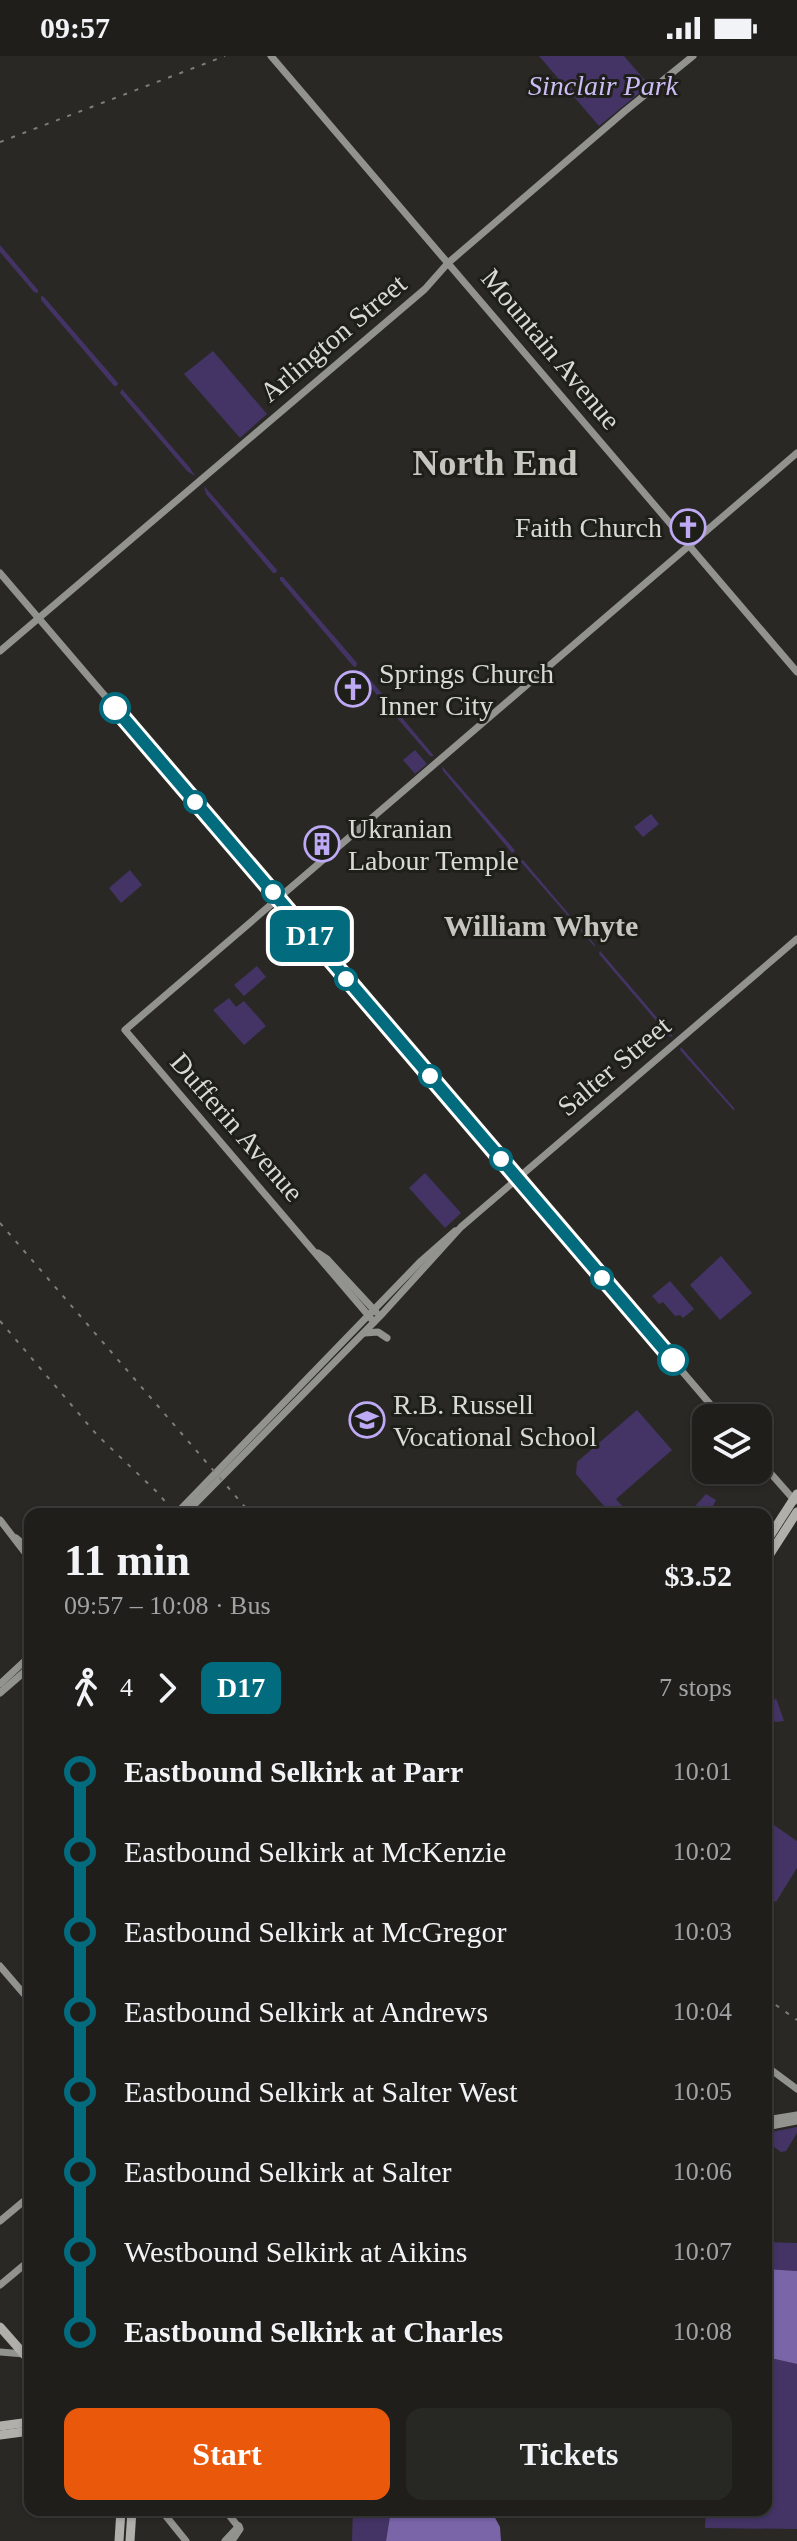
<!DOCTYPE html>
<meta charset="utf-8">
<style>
:root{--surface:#1f1e1b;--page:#272724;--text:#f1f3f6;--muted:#a1a2a3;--line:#3c3c3a;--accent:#ea580c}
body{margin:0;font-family:Georgia,serif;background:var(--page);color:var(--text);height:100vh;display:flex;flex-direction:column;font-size:30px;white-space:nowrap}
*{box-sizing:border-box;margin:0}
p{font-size:26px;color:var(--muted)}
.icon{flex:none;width:44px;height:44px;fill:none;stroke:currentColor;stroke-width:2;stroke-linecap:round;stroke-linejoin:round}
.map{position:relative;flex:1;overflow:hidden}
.drawer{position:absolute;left:24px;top:1452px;width:748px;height:1008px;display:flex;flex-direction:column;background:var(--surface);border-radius:16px;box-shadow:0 2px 6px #0004,0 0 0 2px var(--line)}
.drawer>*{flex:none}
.badge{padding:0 16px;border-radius:12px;font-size:28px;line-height:52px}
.buttons{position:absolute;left:692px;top:1348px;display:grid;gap:16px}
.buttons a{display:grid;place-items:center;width:80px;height:80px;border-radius:16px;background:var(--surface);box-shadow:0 2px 6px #0004,0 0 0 2px var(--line);font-size:40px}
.map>.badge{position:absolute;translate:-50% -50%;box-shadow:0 0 0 4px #fff}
.legs{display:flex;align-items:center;gap:12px;height:88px;padding:0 40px;font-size:26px}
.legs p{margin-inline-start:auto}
.headline{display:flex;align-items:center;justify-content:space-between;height:136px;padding:0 40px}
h1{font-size:44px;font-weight:700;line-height:60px}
.button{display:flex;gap:16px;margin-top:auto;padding:16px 40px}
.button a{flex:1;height:92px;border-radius:16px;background:var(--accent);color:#fff;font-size:32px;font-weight:700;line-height:92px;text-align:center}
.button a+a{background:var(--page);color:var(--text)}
ul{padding:0 40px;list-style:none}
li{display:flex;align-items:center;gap:28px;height:80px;font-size:30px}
li i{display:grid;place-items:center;width:12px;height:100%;margin:0 10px;background:currentColor}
li i::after{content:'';width:20px;height:20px;margin:-10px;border:6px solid;border-radius:50%;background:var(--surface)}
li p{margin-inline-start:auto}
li:first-child i{background:linear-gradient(#0000 50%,currentColor 0)}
li:last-child i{background:linear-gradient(currentColor 50%,#0000 0)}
.status{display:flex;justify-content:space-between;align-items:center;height:56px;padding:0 40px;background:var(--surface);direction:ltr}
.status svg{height:22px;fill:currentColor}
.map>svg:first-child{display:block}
.green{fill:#443465}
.water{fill:#7a65a9}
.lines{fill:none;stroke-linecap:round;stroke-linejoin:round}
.secondary{stroke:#92928e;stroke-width:7}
.primary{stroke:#b0afaa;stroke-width:9}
.rail{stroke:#7d7d79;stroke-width:2;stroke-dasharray:4 8;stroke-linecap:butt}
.line-1-casing{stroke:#fff;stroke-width:18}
.line-1{stroke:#026c7e;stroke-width:12}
.stop-1-dot{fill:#fff;stroke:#026c7e;stroke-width:4}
.labels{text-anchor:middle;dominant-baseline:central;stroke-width:6;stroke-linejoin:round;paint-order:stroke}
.park-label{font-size:28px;font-style:italic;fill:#ccbcf5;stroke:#1f1f1a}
.street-label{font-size:28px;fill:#d9d9d6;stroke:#1f1f1a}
.poi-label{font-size:28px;fill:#d9d9d6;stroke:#1f1f1a;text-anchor:start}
.neighbourhood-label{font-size:30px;font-weight:bold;fill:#c6c5bf;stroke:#1f1f1a}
.district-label{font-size:36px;font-weight:bold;fill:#c6c5bf;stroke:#1f1f1a}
</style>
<div class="status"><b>09:57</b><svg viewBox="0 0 49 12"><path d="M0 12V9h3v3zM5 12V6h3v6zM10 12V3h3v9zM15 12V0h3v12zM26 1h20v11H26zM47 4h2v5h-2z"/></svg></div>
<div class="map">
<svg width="797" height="2485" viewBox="0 0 797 2485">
<rect width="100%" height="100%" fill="#292824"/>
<g class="green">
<polygon points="539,0 624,0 649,29 599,70"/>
<polygon points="0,189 38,234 38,237 34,236 0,196"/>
<polygon points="41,240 44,241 118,327 117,330 114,330 41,244"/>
<polygon points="213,295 267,358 240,382 184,318"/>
<polygon points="122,333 190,412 195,420 187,415 120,337"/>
<polygon points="204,430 277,514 276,517 273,517 206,438"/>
<polygon points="280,521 283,521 357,607 356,611 353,610 280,524"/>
<polygon points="360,614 363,615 434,700 430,700 359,618"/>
<polygon points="415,694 427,708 415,718 403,704"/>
<polygon points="442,710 513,792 515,795 512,797 443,715"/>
<polygon points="651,758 659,768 643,781 634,771"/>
<polygon points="523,804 595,889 595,891 520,805"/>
<polygon points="130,814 142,829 121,847 109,832"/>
<polygon points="600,895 671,978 673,981 669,980 599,898"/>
<polygon points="257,910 266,921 244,940 234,929"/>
<polygon points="229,942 236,951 244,945 266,970 244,989 213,954"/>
<polygon points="681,991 734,1052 734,1055 680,994"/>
<polygon points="425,1117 461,1157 445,1172 409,1132"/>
<polygon points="721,1200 752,1237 720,1264 690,1229"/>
<polygon points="670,1225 694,1253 683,1262 680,1259 675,1260 663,1246 659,1248 652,1240"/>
<polygon points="637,1354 672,1394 616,1443 629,1458 611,1458 576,1418 577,1406"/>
<polygon points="706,1438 716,1444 709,1458 688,1458"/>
<polygon points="776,1642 784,1665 776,1666 766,1661 766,1656"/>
<polygon points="768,1765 797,1785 797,1812 776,1846 766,1839 766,1769"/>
<polygon points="797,2071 797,2077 786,2095 781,2096 766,2085 766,2077"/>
<polygon points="766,2186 797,2187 797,2215 766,2213"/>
<polygon points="766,2301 797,2308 797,2473 705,2472 706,2454 766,2454"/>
<polygon points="353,2454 391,2454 386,2485 352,2485"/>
</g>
<g class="water">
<polygon points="766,2213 797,2215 797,2308 766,2301"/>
<polygon points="391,2454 494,2454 493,2458 500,2471 501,2485 386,2485"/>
</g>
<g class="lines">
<g class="secondary">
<polyline points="271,0 797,616"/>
<polyline points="0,517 722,1362"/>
<polyline points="0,595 425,233 448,207 625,55 693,0"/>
<polyline points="318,1197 327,1203 376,1256"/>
<polyline points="374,1266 125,974 797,397"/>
<polyline points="365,1277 378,1276 387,1282"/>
<polyline points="758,1403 795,1445"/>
<polyline points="176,1458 421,1205 455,1175"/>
<polyline points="185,1458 383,1257 461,1171 797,883"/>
<polyline points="0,1464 30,1503"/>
<polyline points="16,1482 30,1494"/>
<polyline points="0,1628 30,1600"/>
<polyline points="0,1637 30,1611"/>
<polyline points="0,1910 30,1945"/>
<polyline points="766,2010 797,2033"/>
<polyline points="766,2064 797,2059"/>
<polyline points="766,2071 797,2065"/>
<polyline points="0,2165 30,2140"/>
<polyline points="0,2229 30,2204"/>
<polyline points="0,2296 24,2298"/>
<polyline points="161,2454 186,2485"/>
<polyline points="225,2454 240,2473 232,2485"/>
<polyline points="225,2485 239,2470"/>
</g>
<g class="primary">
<polyline points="766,1486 797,1438"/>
<polyline points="766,1504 797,1456"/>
<polyline points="0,2271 30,2305"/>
<polyline points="0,2370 30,2366"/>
<polyline points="0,2379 30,2375"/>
<polyline points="119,2485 121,2454"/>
<polyline points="130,2485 132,2454"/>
</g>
<g class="rail">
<polyline points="0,86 225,0"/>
<polyline points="0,1167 251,1458"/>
<polyline points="0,1265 97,1379 156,1435 176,1458"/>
<polyline points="766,1942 797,1964"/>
</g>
</g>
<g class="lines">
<defs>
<polyline id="line-1" points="115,652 673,1304"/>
</defs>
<use href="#line-1" class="line-1-casing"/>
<use href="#line-1" class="line-1"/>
</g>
<defs>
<symbol id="church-ring" viewBox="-11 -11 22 22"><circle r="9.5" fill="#1f1f1a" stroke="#bea9f4" stroke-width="1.5"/><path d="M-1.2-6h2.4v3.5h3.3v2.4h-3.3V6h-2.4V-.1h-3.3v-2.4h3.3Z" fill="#bea9f4"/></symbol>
<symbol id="building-ring" viewBox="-11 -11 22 22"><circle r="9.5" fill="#1f1f1a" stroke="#bea9f4" stroke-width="1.5"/><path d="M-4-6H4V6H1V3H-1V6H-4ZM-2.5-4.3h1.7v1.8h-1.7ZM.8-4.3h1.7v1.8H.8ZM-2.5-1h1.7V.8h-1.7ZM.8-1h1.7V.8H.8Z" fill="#bea9f4"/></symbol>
<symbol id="school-ring" viewBox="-11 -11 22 22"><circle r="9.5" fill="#1f1f1a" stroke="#bea9f4" stroke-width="1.5"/><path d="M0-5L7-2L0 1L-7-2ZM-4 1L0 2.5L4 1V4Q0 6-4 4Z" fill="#bea9f4"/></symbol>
</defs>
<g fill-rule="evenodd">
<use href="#church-ring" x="668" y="451" width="40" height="40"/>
<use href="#church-ring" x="333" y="613" width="40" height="40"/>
<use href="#building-ring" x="302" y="768" width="40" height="40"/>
<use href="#school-ring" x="347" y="1344" width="40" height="40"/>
</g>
<g class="stop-1-dot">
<circle cx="115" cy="652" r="14"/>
<circle cx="195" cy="746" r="10"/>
<circle cx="273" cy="836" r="10"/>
<circle cx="346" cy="923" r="10"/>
<circle cx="430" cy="1020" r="10"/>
<circle cx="501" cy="1103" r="10"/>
<circle cx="602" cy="1222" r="10"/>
<circle cx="673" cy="1304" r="14"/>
</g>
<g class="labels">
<g class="park-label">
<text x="603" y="29">Sinclair Park</text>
</g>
<g class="street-label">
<text transform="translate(333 282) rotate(-40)">Arlington Street</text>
<text transform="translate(551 293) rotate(50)">Mountain Avenue</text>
<text transform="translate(614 1010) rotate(-40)">Salter Street</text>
<text transform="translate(237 1071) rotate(49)">Dufferin Avenue</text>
</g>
<g class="poi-label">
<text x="662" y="471" text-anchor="end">Faith Church</text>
<text x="379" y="617">Springs Church<tspan x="379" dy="32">Inner City</tspan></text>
<text x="348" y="772">Ukranian<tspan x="348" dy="32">Labour Temple</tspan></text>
<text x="393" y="1348">R.B. Russell<tspan x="393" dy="32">Vocational School</tspan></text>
</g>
<g class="neighbourhood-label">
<text x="541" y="869">William Whyte</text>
</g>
<g class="district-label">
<text x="495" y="407">North End</text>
</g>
</g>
</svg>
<div class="buttons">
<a><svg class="icon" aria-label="layers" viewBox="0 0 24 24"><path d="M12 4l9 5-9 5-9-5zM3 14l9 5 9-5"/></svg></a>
</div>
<b class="badge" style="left:310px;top:880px;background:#026c7e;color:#fff">D17</b>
<section class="drawer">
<div class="headline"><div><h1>11 min</h1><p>09:57 – 10:08 · Bus</p></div><b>$3.52</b></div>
<div class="legs"><svg class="icon" aria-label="walk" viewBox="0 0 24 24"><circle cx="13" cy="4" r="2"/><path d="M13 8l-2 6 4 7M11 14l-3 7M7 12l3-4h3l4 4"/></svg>4<svg class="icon" aria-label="forward" viewBox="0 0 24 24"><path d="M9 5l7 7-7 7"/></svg><b class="badge" style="background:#026c7e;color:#fff">D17</b><p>7 stops</p></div>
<ul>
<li><i style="color:#026c7e"></i><b>Eastbound Selkirk at Parr</b><p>10:01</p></li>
<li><i style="color:#026c7e"></i><span>Eastbound Selkirk at McKenzie</span><p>10:02</p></li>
<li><i style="color:#026c7e"></i><span>Eastbound Selkirk at McGregor</span><p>10:03</p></li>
<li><i style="color:#026c7e"></i><span>Eastbound Selkirk at Andrews</span><p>10:04</p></li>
<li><i style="color:#026c7e"></i><span>Eastbound Selkirk at Salter West</span><p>10:05</p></li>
<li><i style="color:#026c7e"></i><span>Eastbound Selkirk at Salter</span><p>10:06</p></li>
<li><i style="color:#026c7e"></i><span>Westbound Selkirk at Aikins</span><p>10:07</p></li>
<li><i style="color:#026c7e"></i><b>Eastbound Selkirk at Charles</b><p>10:08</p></li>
</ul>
<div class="button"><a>Start</a><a>Tickets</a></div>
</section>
</div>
